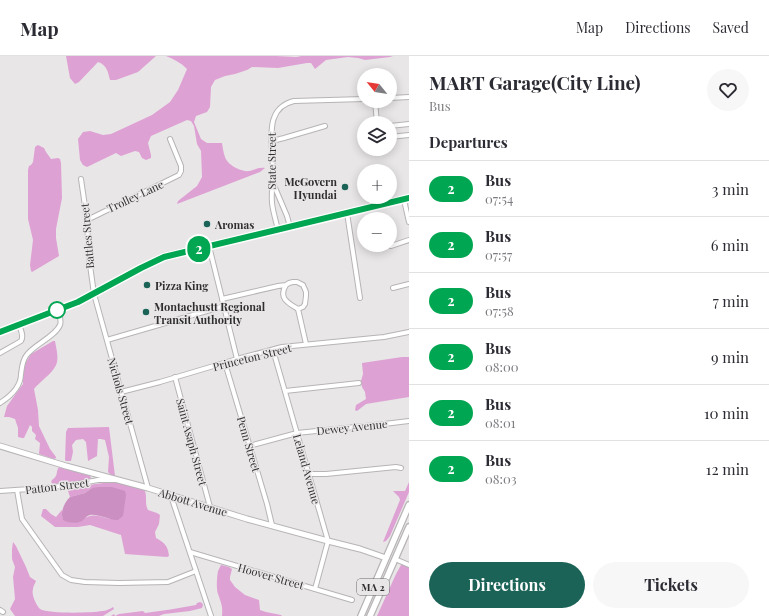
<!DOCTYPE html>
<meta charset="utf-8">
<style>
:root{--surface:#fff;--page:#f7f7f7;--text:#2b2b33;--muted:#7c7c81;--line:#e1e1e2;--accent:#1b6357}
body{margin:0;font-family:"Playfair Display",serif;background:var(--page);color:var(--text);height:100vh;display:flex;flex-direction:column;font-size:15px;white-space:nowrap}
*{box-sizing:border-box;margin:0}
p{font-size:13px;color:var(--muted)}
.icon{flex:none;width:22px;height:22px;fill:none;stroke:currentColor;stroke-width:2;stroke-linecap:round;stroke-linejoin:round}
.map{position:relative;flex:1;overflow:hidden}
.sheet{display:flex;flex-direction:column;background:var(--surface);width:360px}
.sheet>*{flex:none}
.badge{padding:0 8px;border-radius:13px;font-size:14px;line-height:26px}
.needle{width:26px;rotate:300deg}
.controls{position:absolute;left:357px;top:12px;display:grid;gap:8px}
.controls a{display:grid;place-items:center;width:40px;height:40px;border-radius:50%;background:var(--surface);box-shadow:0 2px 10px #0003;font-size:20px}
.map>.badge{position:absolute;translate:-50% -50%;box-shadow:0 0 0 2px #fff}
h2{padding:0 20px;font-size:15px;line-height:36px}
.round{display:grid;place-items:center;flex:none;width:42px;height:42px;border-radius:21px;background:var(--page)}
.summary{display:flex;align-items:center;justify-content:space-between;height:68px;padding:0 20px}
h1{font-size:19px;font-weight:700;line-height:30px}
.cta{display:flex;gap:8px;margin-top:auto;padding:8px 20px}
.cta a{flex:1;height:46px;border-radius:24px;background:var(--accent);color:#fff;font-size:16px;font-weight:700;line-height:46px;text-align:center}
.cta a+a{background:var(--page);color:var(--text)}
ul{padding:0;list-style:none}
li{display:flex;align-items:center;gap:12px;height:56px;padding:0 20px;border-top:1px solid var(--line)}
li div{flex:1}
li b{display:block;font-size:15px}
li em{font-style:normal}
li .badge{min-width:44px;font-weight:700;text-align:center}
header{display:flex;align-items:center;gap:24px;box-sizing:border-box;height:56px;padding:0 20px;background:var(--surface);border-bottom:1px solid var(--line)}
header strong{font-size:19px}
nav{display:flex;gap:22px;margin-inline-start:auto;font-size:14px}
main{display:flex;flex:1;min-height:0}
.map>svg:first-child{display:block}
.forest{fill:#dea1d4}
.water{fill:#cb8fc1}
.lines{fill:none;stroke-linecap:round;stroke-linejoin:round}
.minor-casing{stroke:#b7b4b6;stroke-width:6}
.major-casing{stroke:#b7b4b6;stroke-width:7}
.highway-casing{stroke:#b7b4b6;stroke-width:8}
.minor{stroke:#fff;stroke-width:4}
.major{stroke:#fff;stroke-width:5}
.highway{stroke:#fff;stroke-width:5.5}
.line-casing{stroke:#fff;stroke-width:9}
.line{stroke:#00a651;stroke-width:6}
.poi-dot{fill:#1b6357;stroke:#e9e6e8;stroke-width:1.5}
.stop-dot{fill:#fff;stroke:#00a651;stroke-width:2}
.labels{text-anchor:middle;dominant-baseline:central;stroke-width:3;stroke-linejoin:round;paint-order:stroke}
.shield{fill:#e9e6e8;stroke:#686667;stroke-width:1}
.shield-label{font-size:10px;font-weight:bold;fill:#302f30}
.street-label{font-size:11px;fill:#302f30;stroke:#e9e6e8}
.poi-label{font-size:11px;font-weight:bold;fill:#302f30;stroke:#e9e6e8;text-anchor:start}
</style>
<header>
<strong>Map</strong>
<nav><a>Map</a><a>Directions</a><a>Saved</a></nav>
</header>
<main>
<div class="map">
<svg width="409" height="560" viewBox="0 0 409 560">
<rect width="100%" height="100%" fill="#e9e6e8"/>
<g class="forest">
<path d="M66,0H156L138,16L116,24H110C108,16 107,9 98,6L79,26L75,28L70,22Z"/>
<path d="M166,0H276L296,1L302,0H393L390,1L365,4L358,2L348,1L326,4L315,13L311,7H307L278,12L252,11L247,14L235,18L225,20L215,24L211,31L210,51L207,56L196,60L194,66L201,83L207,87H222C223,93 224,102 228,106C232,111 243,116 249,115C255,114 258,111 265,112L260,116L177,148L178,145L197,130L202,121L201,95L197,88L194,70L191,65L187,64L151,80L148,87L151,99V102L146,104L142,102L139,96L135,95L121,100L116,97L87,111L83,109L80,104L78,83L83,76L90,75L103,79L111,78L152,59L170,46L178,34L187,13C181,7 174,3 166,0Z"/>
<polygon points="38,89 44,92 46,96 51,103 58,102 60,103 61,107 62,142 56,173 56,182 59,200 32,216 31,215 30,209 33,184 28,163 28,114 29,110 31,109 33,106 35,91"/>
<path d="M53,285H55C59,306 60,309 43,324C40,327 37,329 34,333L38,354L39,370L50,393L56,401V402L54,403L39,398L40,387L35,383L36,379L32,375V371L30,369L24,382H22L18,381V372L15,363L9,361H4L7,350L23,328V314L24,309L28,303L31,298Z"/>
<polygon points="402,301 409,301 409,341 366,348 357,355 355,354 356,349 366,343 365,336 362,331 361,325 363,318 362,307"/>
<polygon points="109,371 115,420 111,419 108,416 109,401 105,384 101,383 98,383 97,400 88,405 86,386 83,383 76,384 72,389 73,396 71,405 66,405 65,404 66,376 68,372"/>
<path d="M59,411L88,419L90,420L91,422L85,425L53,428L51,426L52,424C59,419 55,417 59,411Z"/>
<path d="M110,426L119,427L144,433C148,440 144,447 148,454L157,457L160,459L159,468L155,476L156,482C165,487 168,490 169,500L167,501L125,498L121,479L90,469L78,471H55L41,460L43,453H46L51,458L56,461L61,455L62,454V462L81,465C91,456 99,460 110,463L92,432L85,437L70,441L68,435L71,432L96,428Z"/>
<polygon points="409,426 409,436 390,480 386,485 383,486 400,444 399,441 393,435 405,435"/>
<path d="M13,486L16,490L26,511L30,521L36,525C35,528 33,530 33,533C31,538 36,549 40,553C48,558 92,557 102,555C106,555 110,553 113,551L114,553L103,560H15L10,553L15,543L13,521L15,511L12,503V493Z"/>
<path d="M221,509L229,511L232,513L230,521V524L235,531L245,539L259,544L260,554L266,556L281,559L282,560H222C223,550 221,547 218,538C216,533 217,520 218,515C219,513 220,511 221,509Z"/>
<polygon points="401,509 403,509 409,511 409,560 377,560 396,518"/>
<path d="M200,546L202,547L203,549L202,552L190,555L164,558L159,560H111L114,558L115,560L119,558L143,555L145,557C162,555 179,552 196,549L197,547Z"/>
</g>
<path class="water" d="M99,431H112L125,435L126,439L123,460L118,464H115C107,463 98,458 90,459C86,460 85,463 82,465C77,468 68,467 63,464C60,456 64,447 70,441L85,437L92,432Z"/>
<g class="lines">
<defs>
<g id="minor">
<polyline points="390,42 409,41"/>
<polyline points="375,45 377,67"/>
<polyline points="390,70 409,68"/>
<polyline points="390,81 409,79"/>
<polyline points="272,85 284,82 325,70"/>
<polyline points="81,123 87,164 89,202 94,238 148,432"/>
<polyline points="273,127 287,160 290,171"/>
<polyline points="404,144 409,166"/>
<polyline points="347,157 360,242"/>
<polyline points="87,164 179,119 181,115 181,110 170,83"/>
<path d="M278,174C276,165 273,156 272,147C271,137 273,127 273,117C273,103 269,73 274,62C277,53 285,47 294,45L364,43"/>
<polyline points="209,190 237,303"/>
<polyline points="391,190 409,184"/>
<polyline points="393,232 409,228"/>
<path d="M222,243L278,230L286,229L289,227L293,226H297L303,229L306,236V240L305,248L303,251L298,253C288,247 278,242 286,229"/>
<polyline points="298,253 306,288"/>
<polyline points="107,284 224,250"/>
<polyline points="273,294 328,485 315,533"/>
<path d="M0,297L21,285C24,280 21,274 19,269"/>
<polyline points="225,307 267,448 272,469"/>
<polyline points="175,321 210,451"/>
<polyline points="285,335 359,327"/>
<polyline points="121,336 160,326 237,303 282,291 384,281 409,276"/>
<path d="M0,347C11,340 21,331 21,318C22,312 22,306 26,300C33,289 55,281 60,269C62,264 59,259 58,254"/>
<polyline points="249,390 297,377 384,368 409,365"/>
<polyline points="309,418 326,418 396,411 401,412"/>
<polyline points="17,434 22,463 62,519 71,524 85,526 119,527 168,526 196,515"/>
<polyline points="0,435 45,432 77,428 98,424 114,424"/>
<polyline points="171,440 211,560"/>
<polyline points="190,496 352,544"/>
<polyline points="395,503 409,509"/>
<polyline points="0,554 3,556"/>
</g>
<polyline id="major" points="0,390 66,410 148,432 247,463 328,485 360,493 386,502"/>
<g id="highway">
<polyline points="0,276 78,246 139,213 163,201 409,142"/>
<polyline points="361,560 409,449"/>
<polyline points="370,560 409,471"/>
</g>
</defs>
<use href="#minor" class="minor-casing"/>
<use href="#major" class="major-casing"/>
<use href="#highway" class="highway-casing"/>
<use href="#minor" class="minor"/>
<use href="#major" class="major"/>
<use href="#highway" class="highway"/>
</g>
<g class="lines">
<defs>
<polyline id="line" points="0,276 78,246 141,212 164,201 409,142"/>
</defs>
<use href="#line" class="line-casing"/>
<use href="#line" class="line"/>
</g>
<g class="poi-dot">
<circle cx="345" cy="131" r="4"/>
<circle cx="207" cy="168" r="4"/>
<circle cx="147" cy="229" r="4"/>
<circle cx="146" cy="256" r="4"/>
</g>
<circle class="stop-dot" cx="57" cy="254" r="8"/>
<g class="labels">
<rect class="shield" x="357" y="523" width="32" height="16" rx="3"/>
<g class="shield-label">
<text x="373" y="531">MA 2</text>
</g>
<g class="street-label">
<text transform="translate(271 105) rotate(-90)">State Street</text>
<text transform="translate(135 140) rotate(-25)">Trolley Lane</text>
<text transform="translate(87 180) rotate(-95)">Battles Street</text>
<text transform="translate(252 301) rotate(-14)">Princeton Street</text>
<text transform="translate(121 335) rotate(74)">Nichols Street</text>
<text transform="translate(352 371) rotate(-6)">Dewey Avenue</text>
<text transform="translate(192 386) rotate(75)">Saint Asaph Street</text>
<text transform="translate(249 388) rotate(74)">Penn Street</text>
<text transform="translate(307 413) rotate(74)">Leland Avenue</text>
<text transform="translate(57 430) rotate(-7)">Patton Street</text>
<text transform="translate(193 446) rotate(17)">Abbott Avenue</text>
<text transform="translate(271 520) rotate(16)">Hoover Street</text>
</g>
<g class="poi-label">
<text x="337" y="125" text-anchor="end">McGovern<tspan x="337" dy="13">Hyundai</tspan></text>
<text x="215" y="168">Aromas</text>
<text x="155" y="229">Pizza King</text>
<text x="154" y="250">Montachustt Regional<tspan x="154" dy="13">Transit Authority</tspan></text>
</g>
</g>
</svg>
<div class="controls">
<a><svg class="needle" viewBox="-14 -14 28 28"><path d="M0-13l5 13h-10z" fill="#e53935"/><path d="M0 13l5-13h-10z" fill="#7c7c81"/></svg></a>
<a><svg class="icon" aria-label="layers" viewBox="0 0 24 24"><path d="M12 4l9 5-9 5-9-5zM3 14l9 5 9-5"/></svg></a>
<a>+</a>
<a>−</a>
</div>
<b class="badge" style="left:199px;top:193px;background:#00a651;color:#fff">2</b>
</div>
<section class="sheet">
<div class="summary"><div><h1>MART Garage(City Line)</h1><p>Bus</p></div><a class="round"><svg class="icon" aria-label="heart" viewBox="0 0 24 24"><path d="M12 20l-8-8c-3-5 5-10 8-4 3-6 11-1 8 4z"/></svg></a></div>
<h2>Departures</h2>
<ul>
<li><span class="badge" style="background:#00a651;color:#fff">2</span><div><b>Bus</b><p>07:54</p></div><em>3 min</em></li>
<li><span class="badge" style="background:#00a651;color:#fff">2</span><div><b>Bus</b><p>07:57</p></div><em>6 min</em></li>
<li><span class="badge" style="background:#00a651;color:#fff">2</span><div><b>Bus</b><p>07:58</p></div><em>7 min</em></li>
<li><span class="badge" style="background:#00a651;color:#fff">2</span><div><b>Bus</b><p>08:00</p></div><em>9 min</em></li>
<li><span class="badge" style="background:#00a651;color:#fff">2</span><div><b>Bus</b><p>08:01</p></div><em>10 min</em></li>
<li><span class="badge" style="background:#00a651;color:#fff">2</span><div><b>Bus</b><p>08:03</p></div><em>12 min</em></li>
</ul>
<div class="cta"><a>Directions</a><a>Tickets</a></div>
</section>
</main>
